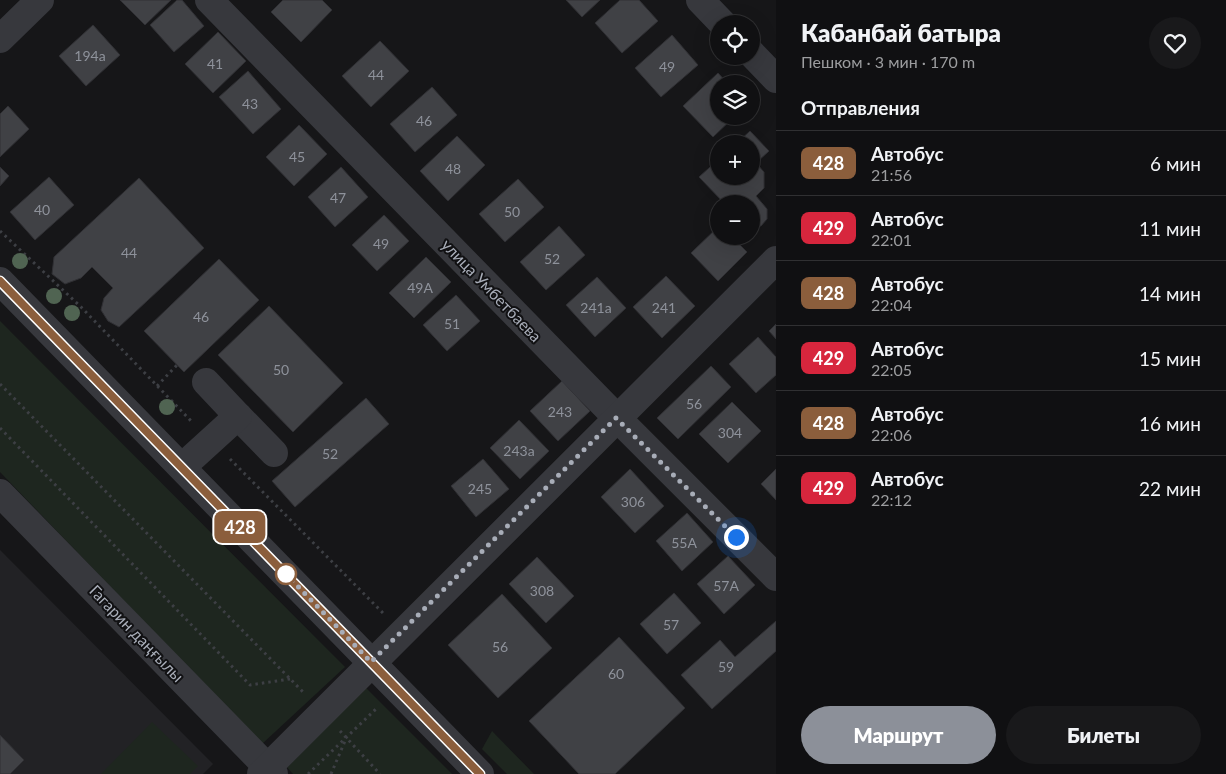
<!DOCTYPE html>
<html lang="ru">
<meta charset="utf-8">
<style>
:root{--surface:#101012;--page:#19191b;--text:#f1f3f6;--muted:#9c9d9f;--line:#303032;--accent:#8c9099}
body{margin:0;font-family:Lato,sans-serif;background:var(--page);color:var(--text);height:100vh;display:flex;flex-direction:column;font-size:19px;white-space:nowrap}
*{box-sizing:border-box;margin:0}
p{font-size:16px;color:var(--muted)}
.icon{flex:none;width:28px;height:28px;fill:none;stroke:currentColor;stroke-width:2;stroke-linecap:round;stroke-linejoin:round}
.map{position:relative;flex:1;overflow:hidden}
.sheet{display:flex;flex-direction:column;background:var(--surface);width:450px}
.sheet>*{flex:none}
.badge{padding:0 10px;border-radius:8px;font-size:18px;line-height:32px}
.buttons{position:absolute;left:710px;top:15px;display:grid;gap:10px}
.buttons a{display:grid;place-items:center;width:50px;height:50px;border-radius:50%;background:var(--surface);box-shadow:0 5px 20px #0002,0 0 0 1px var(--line);font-size:25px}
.you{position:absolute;width:25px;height:25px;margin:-12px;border:4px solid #fff;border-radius:50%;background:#1a73e8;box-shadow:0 0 0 8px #1a73e833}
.map>.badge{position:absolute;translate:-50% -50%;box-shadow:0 0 0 2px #fff}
h2{padding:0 25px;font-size:19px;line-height:45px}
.round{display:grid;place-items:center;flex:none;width:52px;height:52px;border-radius:26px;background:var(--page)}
.head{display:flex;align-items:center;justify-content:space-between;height:85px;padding:0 25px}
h1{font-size:24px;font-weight:800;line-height:38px}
.button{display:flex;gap:10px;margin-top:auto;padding:10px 25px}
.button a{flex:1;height:58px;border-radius:30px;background:var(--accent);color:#fff;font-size:20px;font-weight:800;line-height:58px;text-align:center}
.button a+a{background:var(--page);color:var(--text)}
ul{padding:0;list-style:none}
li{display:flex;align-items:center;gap:15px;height:65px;padding:0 25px;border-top:1px solid var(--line)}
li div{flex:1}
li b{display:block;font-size:19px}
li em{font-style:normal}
li .badge{min-width:55px;font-weight:700;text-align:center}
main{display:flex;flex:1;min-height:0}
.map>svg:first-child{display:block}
.built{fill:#222225}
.green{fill:#1e261f}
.building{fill:#404145;stroke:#303034}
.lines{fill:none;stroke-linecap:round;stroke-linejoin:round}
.path{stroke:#3d3f44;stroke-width:3;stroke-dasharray:2.5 4;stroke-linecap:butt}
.minor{stroke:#37383d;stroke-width:28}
.tree{fill:#506452}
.line-casing{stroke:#fff;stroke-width:11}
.line{stroke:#8b5e3c;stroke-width:8}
.walk{stroke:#a8adb8;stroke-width:5;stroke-dasharray:0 9}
.stop-dot{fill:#fff;stroke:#8b5e3c;stroke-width:2.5}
.labels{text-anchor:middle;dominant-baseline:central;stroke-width:4;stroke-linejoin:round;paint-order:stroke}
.number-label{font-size:14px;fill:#8e929b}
.street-label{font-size:16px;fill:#a8adb8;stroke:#111113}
</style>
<main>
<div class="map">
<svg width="776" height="774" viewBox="0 0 776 774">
<rect width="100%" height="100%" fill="#161618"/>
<polygon class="built" points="0,550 213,764 203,774 0,774"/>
<g class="green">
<polygon points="0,321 345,667 262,744 0,472"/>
<polygon points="365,687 452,774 293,774 285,765"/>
<polygon points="152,722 198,766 190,774 101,774"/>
<polygon points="492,731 534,774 507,774 482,749"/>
</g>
<g class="building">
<polygon points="120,0 171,0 145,25"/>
<polygon points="177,0 182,0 204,26 174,52 150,25"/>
<polygon points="283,0 322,0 332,10 301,42 271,12"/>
<polygon points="566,0 600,0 582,17"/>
<polygon points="620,0 639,0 658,21 622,53 595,23"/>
<polygon points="93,25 120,55 86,86 59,56"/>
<polygon points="218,32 246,61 213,93 185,64"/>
<polygon points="672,35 698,65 661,97 635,68"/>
<polygon points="380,41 409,71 371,107 342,76"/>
<polygon points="248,71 281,109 253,134 219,97"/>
<polygon points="718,73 728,84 719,84 719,116 735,116 713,137 683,106"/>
<polygon points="432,87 457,115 415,152 390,124"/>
<polygon points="8,106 29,129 0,157 0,114"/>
<polygon points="299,125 327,154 294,186 266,157"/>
<polygon points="750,131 769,151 756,163 764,172 764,188 756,196 767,209 767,219 761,226 751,226 751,204 725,204 699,177 719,159 719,176 751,176 751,144 736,144"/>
<polygon points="457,136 485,165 448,201 420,171"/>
<polygon points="0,167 9,176 0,186"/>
<polygon points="341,167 368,197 335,227 308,197"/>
<polygon points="49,177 74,205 35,240 10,212"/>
<polygon points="139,178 204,248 119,327 108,321 101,310 104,298 113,288 92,267 81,278 65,284 52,274 54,257"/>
<polygon points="518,179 544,207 505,242 479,214"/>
<polygon points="384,215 409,241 377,271 352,245"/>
<polygon points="559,226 585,255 546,290 520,262"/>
<polygon points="719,226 719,236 731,236 747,252 718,281 691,253"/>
<polygon points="426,257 451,282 414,318 389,293"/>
<polygon points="219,259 259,300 184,372 144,331"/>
<polygon points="666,276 695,306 662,338 633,307"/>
<polygon points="597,277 626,308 595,337 566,305"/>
<polygon points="456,295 480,321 447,351 423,325"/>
<polygon points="269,306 343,383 293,432 218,355"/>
<polygon points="776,324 776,339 769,331"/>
<polygon points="758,337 776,357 776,375 756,393 729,364"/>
<polygon points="711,366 731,387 678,439 657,418"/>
<polygon points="562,381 590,411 558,441 530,411"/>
<polygon points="366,398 389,424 295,507 272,481"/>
<polygon points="732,402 761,431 728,463 699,434"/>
<polygon points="519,420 549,451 520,479 490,448"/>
<polygon points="483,459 509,489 476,517 451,486"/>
<polygon points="630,469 664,506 635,533 601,497"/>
<polygon points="776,469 776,500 761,484"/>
<polygon points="687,513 713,542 682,571 656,541"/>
<polygon points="728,556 755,585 724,614 697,584"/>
<polygon points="537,557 574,596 546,623 509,584"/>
<polygon points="674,593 701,623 667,654 640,624"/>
<polygon points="502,594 552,648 498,698 448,645"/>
<polygon points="776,621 776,651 712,709 681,675 720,640 735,657"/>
<polygon points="619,637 685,708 615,774 579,774 529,721"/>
<polygon points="0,735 24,760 10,774 0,774"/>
</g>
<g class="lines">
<g class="path">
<polyline points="0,231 81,307 193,423"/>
<polyline points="0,384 305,694"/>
<polyline points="157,386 177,365"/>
<polyline points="0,428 250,685 290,679"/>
<polyline points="230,459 384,614"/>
<polyline points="340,731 380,774"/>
<polyline points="308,774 378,707"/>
<polyline points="331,774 345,741"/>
</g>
<g class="minor">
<polyline points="209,0 617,418 776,577"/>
<polyline points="700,0 723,24"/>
<polyline points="0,39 40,0"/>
<polyline points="751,53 776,79"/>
<polyline points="0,281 480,774"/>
<polyline points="238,416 274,453"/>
<polyline points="182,467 238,416 206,382"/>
<polyline points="0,493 274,774"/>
<polyline points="261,774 776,260"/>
</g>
</g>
<g class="tree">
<circle cx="20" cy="261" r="8"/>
<circle cx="54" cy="296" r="8"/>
<circle cx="72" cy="313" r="8"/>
<circle cx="167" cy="407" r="8"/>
</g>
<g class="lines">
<defs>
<polyline id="line" points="0,281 480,774"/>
</defs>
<use href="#line" class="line-casing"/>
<use href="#line" class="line"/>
<polyline class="walk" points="286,574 371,662 616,418 736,537"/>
</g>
<circle class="stop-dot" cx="286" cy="574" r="10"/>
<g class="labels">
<g class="number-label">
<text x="90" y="55">194а</text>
<text x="215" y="63">41</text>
<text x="667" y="66">49</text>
<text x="376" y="74">44</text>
<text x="250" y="103">43</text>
<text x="424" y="120">46</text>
<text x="297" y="156">45</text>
<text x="453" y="168">48</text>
<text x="338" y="197">47</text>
<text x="42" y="209">40</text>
<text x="512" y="211">50</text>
<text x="381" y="243">49</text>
<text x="129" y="252">44</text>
<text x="552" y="258">52</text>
<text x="420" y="287">49А</text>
<text x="596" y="307">241а</text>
<text x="664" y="307">241</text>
<text x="201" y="316">46</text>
<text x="452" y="323">51</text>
<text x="281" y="369">50</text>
<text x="694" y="403">56</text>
<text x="560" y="411">243</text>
<text x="730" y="432">304</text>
<text x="519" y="450">243а</text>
<text x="330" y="453">52</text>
<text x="480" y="488">245</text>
<text x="633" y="501">306</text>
<text x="684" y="542">55А</text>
<text x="726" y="585">57А</text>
<text x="542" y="590">308</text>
<text x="671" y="624">57</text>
<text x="500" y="646">56</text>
<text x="726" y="666">59</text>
<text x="616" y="673">60</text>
</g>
<g class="street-label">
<text transform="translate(492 290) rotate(46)">улица Умбетбаева</text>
<text transform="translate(137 633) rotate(46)">Гагарин даңғылы</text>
</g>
</g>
</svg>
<div class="buttons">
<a><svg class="icon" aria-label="locate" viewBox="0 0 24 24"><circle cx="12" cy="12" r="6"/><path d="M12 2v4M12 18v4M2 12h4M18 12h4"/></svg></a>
<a><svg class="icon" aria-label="layers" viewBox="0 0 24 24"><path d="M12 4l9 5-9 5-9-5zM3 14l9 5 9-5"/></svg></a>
<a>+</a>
<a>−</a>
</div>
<div class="you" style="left:736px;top:537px"></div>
<b class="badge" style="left:240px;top:527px;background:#8b5e3c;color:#fff">428</b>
</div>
<section class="sheet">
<div class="head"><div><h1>Кабанбай батыра</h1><p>Пешком · 3 мин · 170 m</p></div><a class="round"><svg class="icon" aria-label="heart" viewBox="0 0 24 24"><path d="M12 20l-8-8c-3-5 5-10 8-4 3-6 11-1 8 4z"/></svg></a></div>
<h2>Отправления</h2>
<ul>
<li><span class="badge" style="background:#8b5e3c;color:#fff">428</span><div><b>Автобус</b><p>21:56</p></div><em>6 мин</em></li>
<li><span class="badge" style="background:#d7263d;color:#fff">429</span><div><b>Автобус</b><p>22:01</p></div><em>11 мин</em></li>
<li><span class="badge" style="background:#8b5e3c;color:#fff">428</span><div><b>Автобус</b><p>22:04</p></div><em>14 мин</em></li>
<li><span class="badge" style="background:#d7263d;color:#fff">429</span><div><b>Автобус</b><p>22:05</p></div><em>15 мин</em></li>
<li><span class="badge" style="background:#8b5e3c;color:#fff">428</span><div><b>Автобус</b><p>22:06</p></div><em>16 мин</em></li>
<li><span class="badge" style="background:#d7263d;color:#fff">429</span><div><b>Автобус</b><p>22:12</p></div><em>22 мин</em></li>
</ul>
<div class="button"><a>Маршрут</a><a>Билеты</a></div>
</section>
</main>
